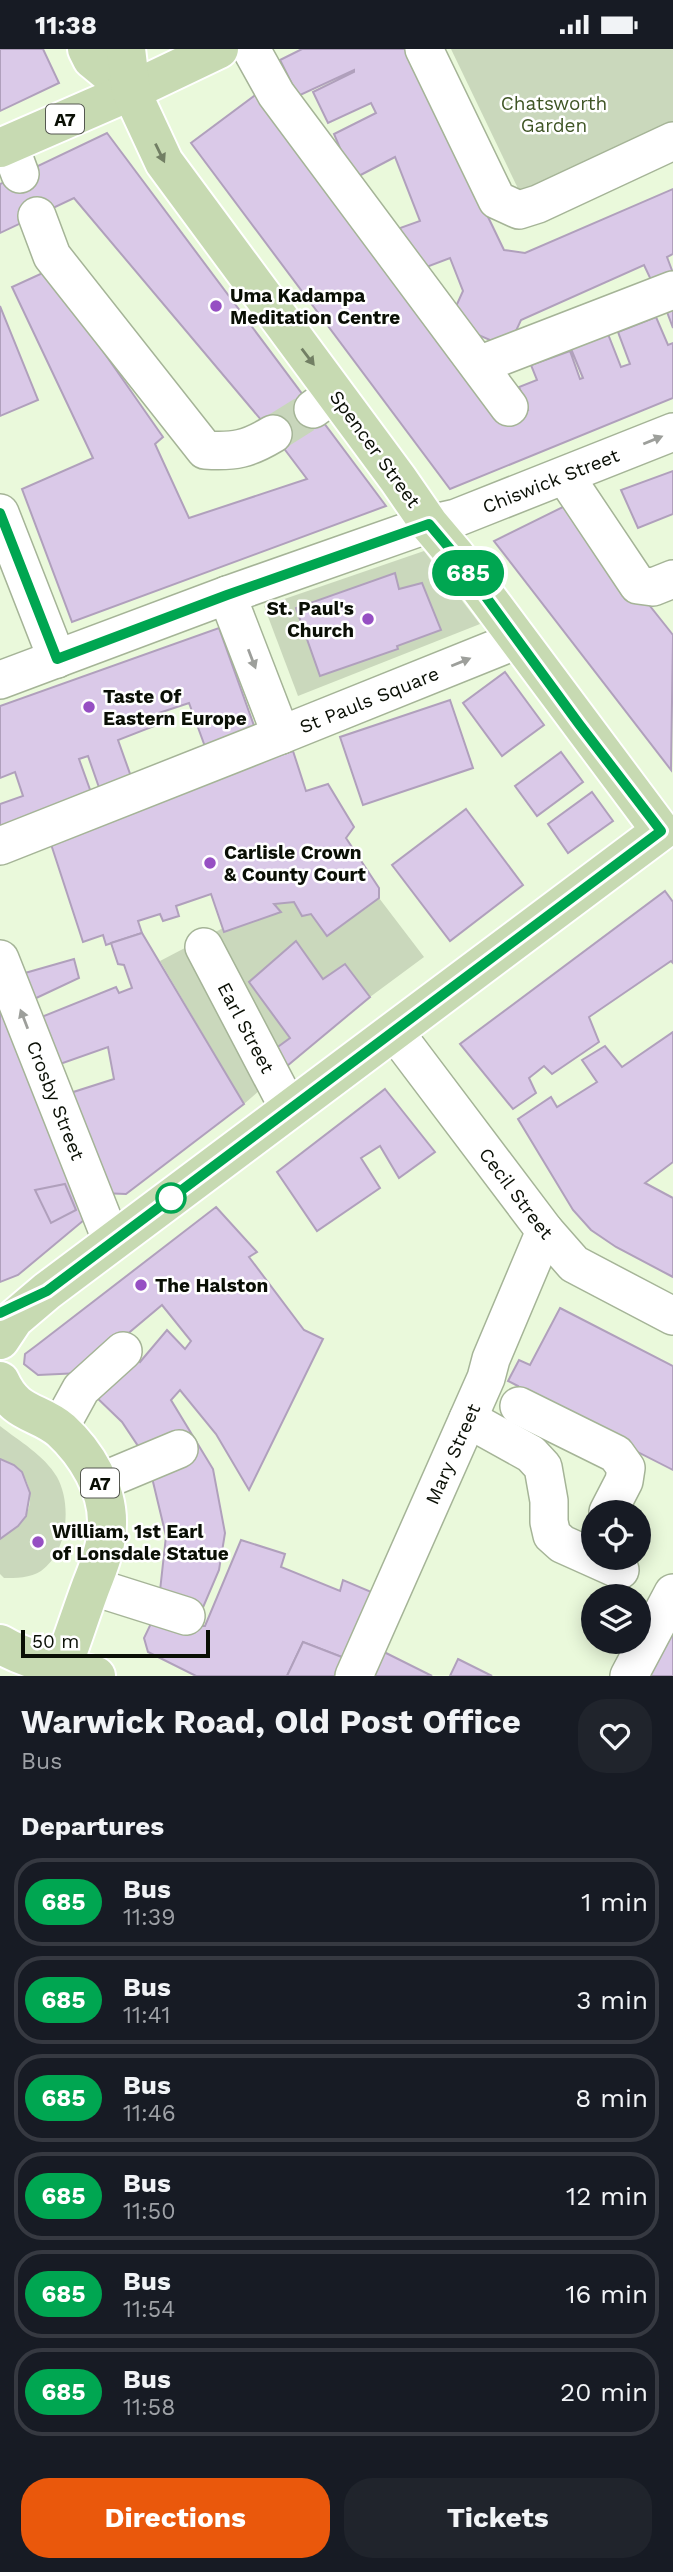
<!DOCTYPE html>
<style>
:root{--surface:#171b24;--page:#20242c;--text:#f1f3f6;--muted:#9ea1a6;--line:#363941;--accent:#ea580c}
body{margin:0;font-family:"Work Sans",sans-serif;background:var(--page);color:var(--text);height:100vh;display:flex;flex-direction:column;font-size:26px;white-space:nowrap}
*{box-sizing:border-box;margin:0}
p{font-size:23px;color:var(--muted)}
.icon{flex:none;width:38px;height:38px;fill:none;stroke:currentColor;stroke-width:2;stroke-linecap:round;stroke-linejoin:round}
.map{position:relative;height:1627px;overflow:hidden}
.details{display:flex;flex-direction:column;background:var(--surface);flex:1}
.details>*{flex:none}
.badge{padding:0 14px;border-radius:23px;font-size:24px;line-height:46px}
.buttons{position:absolute;left:581px;top:1451px;display:grid;gap:14px}
.buttons a{display:grid;place-items:center;width:70px;height:70px;border-radius:50%;background:var(--surface);box-shadow:0 4px 18px #0003;font-size:35px}
.scale{position:absolute;left:21px;bottom:18px;width:189px;box-sizing:border-box;padding-left:7px;border:4px solid #0a0f05;border-top:0;font-size:19px;line-height:24px;white-space:nowrap;color:#0a0f05;-webkit-text-stroke:5px #fff;paint-order:stroke}
.map>.badge{position:absolute;translate:-50% -50%;box-shadow:0 0 0 4px #fff}
h2{padding:0 21px;font-size:26px;line-height:63px}
.round{display:grid;place-items:center;flex:none;width:74px;height:74px;border-radius:28px;background:var(--page)}
.head{display:flex;align-items:center;justify-content:space-between;height:119px;padding:0 21px}
h1{font-size:33px;font-weight:700;line-height:52px}
.action{display:flex;gap:14px;margin-top:auto;padding:14px 21px}
.action a{flex:1;height:80px;border-radius:28px;background:var(--accent);color:#fff;font-size:28px;font-weight:700;line-height:80px;text-align:center}
.action a+a{background:var(--page);color:var(--text)}
ul{padding:0;list-style:none}
li{display:flex;align-items:center;gap:21px;height:88px;margin:0 14px 10px;padding:0 7px;border:4px solid var(--line);border-radius:28px}
li div{flex:1}
li b{display:block;font-size:26px}
li em{font-style:normal}
li .badge{min-width:77px;font-weight:700;text-align:center}
.status{display:flex;justify-content:space-between;align-items:center;height:49px;padding:0 35px;background:var(--surface);direction:ltr}
.status svg{height:19px;fill:currentColor}
.map>svg:first-child{display:block}
.green{fill:#cad8bc}
.building{fill:#dac9e8;stroke:#b0a0bc;stroke-width:2}
.lines{fill:none;stroke-linecap:round;stroke-linejoin:round}
.minor-tunnel{stroke:#c8d6bb;stroke-width:37;stroke-dasharray:37 18;stroke-linecap:butt}
.minor-casing{stroke:#a5b497;stroke-width:40}
.major-casing{stroke:#fff;stroke-width:42}
.minor{stroke:#fff;stroke-width:37}
.major{stroke:#c7dab2;stroke-width:38}
.oneway{fill:#727f64}
.oneway2{fill:#9d9f9b}
.line-casing{stroke:#fff;stroke-width:16}
.line{stroke:#00a651;stroke-width:10}
.poi-dot{fill:#964fc3;stroke:#fff;stroke-width:2.5}
.stop-dot{fill:#fff;stroke:#00a651;stroke-width:3.5}
.labels{text-anchor:middle;dominant-baseline:central;stroke-width:5;stroke-linejoin:round;paint-order:stroke}
.shield{fill:#fff;stroke:#545750;stroke-width:2}
.shield-label{font-size:18px;font-weight:bold;fill:#0a0f05}
.park-label{font-size:19px;fill:#3f5525;stroke:#fff}
.poi-label{font-size:19px;font-weight:bold;fill:#0a0f05;stroke:#fff;text-anchor:start}
.street-label{font-size:19px;fill:#0a0f05;stroke:#fff}
</style>
<div class="status"><b>11:38</b><svg viewBox="0 0 49 12"><path d="M0 12V9h3v3zM5 12V6h3v6zM10 12V3h3v9zM15 12V0h3v12zM26 1h20v11H26zM47 4h2v5h-2z"/></svg></div>
<div class="map">
<svg width="673" height="1627" viewBox="0 0 673 1627">
<rect width="100%" height="100%" fill="#eaf9db"/>
<g class="green">
<polygon points="451,0 673,0 673,78 524,152"/>
<polygon points="424,502 480,575 298,647 264,557"/>
<polygon points="379,849 424,908 370,948 323,930 296,892 290,989 275,1000 287,1017 244,1055 160,912 223,879 280,863 274,855 294,853 311,865 327,887"/>
<path d="M0,1377C19,1392 44,1406 57,1428C72,1455 68,1503 41,1522C31,1529 15,1529 4,1529L0,1525V1490C9,1483 19,1478 25,1468C38,1445 25,1416 0,1410Z"/>
</g>
<g class="building">
<polygon points="0,0 43,0 59,34 0,62"/>
<polygon points="302,0 407,0 504,201 525,204 673,140 673,205 667,208 673,224 652,233 644,216 521,271 508,299 451,274 453,264 463,242 450,209 416,222 400,179 420,172 395,108 353,130 334,85 376,64 371,54 328,74 313,43 354,23 354,21 298,47 280,11"/>
<polygon points="258,44 502,371 528,361 519,338 537,331 531,316 570,302 580,330 583,329 569,295 606,280 621,318 630,315 618,283 656,268 668,296 673,294 673,349 450,440 191,94"/>
<polygon points="107,84 386,457 72,573 22,440 93,409 12,238 47,222 163,388 155,395 189,469 307,430 273,385 74,149 0,184 0,135"/>
<polygon points="0,257 38,351 0,367"/>
<polygon points="673,260 673,279 667,263"/>
<polygon points="673,422 673,465 638,479 621,441"/>
<polygon points="569,455 673,586 671,721 494,492"/>
<polygon points="395,524 399,540 422,534 441,581 397,597 398,600 320,627 296,559"/>
<polygon points="219,579 257,685 207,703 189,654 159,664 162,674 118,691 134,736 102,747 88,707 79,710 93,749 0,783 0,755 23,747 15,723 0,729 0,657"/>
<polygon points="505,623 544,676 502,707 463,654"/>
<polygon points="450,651 473,719 363,756 340,688"/>
<polygon points="293,702 306,742 328,735 354,778 346,789 379,839 379,849 327,887 311,865 302,867 294,853 274,855 281,863 224,883 211,845 176,857 179,867 163,872 160,865 138,872 142,884 106,896 103,886 83,893 47,783"/>
<polygon points="561,703 583,733 537,767 515,737"/>
<polygon points="592,743 613,772 568,804 548,775"/>
<polygon points="466,760 523,836 450,892 392,816"/>
<polygon points="665,842 673,853 673,914 671,912 589,968 599,993 552,1025 544,1017 529,1029 536,1044 513,1060 460,995"/>
<polygon points="142,884 244,1055 126,1145 101,1144 64,1046 114,1030 108,998 60,1015 39,969 116,938 119,944 132,939 124,916 118,915 111,894"/>
<polygon points="296,892 323,930 345,915 370,948 287,1017 275,1000 290,989 249,933"/>
<polygon points="74,910 79,929 32,951 25,924"/>
<polygon points="0,946 84,1171 18,1226 0,1233"/>
<polygon points="673,983 673,1113 645,1134 673,1149 673,1228 616,1198 591,1181 573,1161 518,1070 551,1048 557,1058 597,1033 582,1011 605,997 622,1018"/>
<polygon points="385,1040 435,1103 399,1129 380,1097 361,1109 380,1139 317,1182 277,1123"/>
<polygon points="65,1135 76,1161 51,1174 35,1141"/>
<polygon points="216,1158 257,1203 249,1208 304,1281 323,1290 249,1441 216,1385 180,1341 171,1351 213,1420 225,1484 219,1521 195,1577 205,1577 241,1491 285,1505 281,1518 340,1542 343,1531 376,1545 347,1610 303,1593 287,1627 196,1627 148,1603 144,1589 158,1560 166,1487 148,1412 122,1373 93,1345 131,1306 140,1313 167,1281 185,1300 191,1292 162,1256 81,1324 38,1326 24,1315 25,1305 37,1296"/>
<polygon points="560,1259 673,1317 673,1421 516,1341 518,1337 508,1332 519,1311 530,1316"/>
<polygon points="0,1410 14,1416 22,1423 30,1444 26,1467 18,1477 0,1490"/>
<polygon points="673,1566 673,1627 639,1627"/>
<polygon points="303,1593 347,1610 339,1627 287,1627"/>
<polygon points="384,1603 432,1627 372,1627"/>
<polygon points="458,1610 492,1627 450,1627"/>
</g>
<g class="lines">
<polyline class="minor-tunnel" points="273,385 313,360"/>
<defs>
<g id="minor">
<polyline points="251,0 276,45 509,358"/>
<polyline points="424,0 497,151 519,161 538,155 673,92"/>
<polyline points="9,95 20,125"/>
<path d="M37,167L52,207L205,401C235,403 248,400 273,385"/>
<polyline points="479,316 673,241"/>
<polyline points="313,360 335,344"/>
<polyline points="565,427 638,536 653,538 673,530"/>
<polyline points="0,464 57,610"/>
<path id="s1" d="M227,546L281,686L517,591"/>
<path id="s2" d="M0,631L227,546L429,475L456,469L673,383"/>
<polyline points="0,797 281,686"/>
<path id="s3" d="M204,898L289,1060"/>
<path id="s4" d="M0,910L112,1193"/>
<path id="s5" d="M394,982L545,1182L574,1215L673,1267"/>
<polyline points="519,1357 616,1405 626,1419 624,1432 608,1463"/>
<polyline points="468,1370 531,1405 543,1418 549,1452 549,1473 552,1486 562,1495 620,1521"/>
<polyline points="59,1380 81,1340 123,1302"/>
<polyline points="100,1433 179,1400"/>
<polyline points="91,1537 186,1567"/>
<path id="s6" d="M354,1627L486,1329L491,1310L545,1182"/>
<polyline points="629,1627 673,1544"/>
</g>
<g id="major">
<polyline points="87,0 92,10 131,42"/>
<polyline points="0,99 131,42 219,0"/>
<polyline points="0,1291 14,1270 47,1242 661,782 456,507 429,475 398,430 164,113 131,42 126,0"/>
<path d="M0,1332C16,1367 37,1361 61,1381C86,1404 108,1440 107,1475C107,1497 99,1517 91,1537C81,1564 72,1592 62,1619"/>
<path d="M0,1595C28,1612 65,1619 96,1627"/>
</g>
</defs>
<use href="#minor" class="minor-casing"/>
<use href="#major" class="major-casing"/>
<use href="#minor" class="minor"/>
<use href="#major" class="major"/>
</g>
<defs><path id="oneway-solid" d="M-6-.8H1V-3.2L6.5 0L1 3.2V.8H-6Z" transform="scale(1.75)"/></defs>
<g class="oneway">
<use href="#oneway-solid" transform="translate(160 104) rotate(64)"/>
<use href="#oneway-solid" transform="translate(308 308) rotate(53)"/>
</g>
<g class="oneway2">
<use href="#oneway-solid" transform="translate(653 391) rotate(-22)"/>
<use href="#oneway-solid" transform="translate(252 610) rotate(69)"/>
<use href="#oneway-solid" transform="translate(461 613) rotate(-22)"/>
<use href="#oneway-solid" transform="translate(24 970) rotate(-111)"/>
</g>
<g class="lines">
<defs>
<polyline id="line" points="0,464 57,610 227,546 429,475 456,507 579,675 661,782 47,1242 0,1264"/>
</defs>
<use href="#line" class="line-casing"/>
<use href="#line" class="line"/>
</g>
<g class="poi-dot">
<circle cx="216" cy="257" r="7"/>
<circle cx="368" cy="570" r="7"/>
<circle cx="89" cy="658" r="7"/>
<circle cx="210" cy="814" r="7"/>
<circle cx="141" cy="1236" r="7"/>
<circle cx="38" cy="1493" r="7"/>
</g>
<circle class="stop-dot" cx="171" cy="1149" r="14"/>
<g class="labels">
<g class="shield">
<rect x="46" y="55.5" width="38" height="29" rx="5"/>
<rect x="81" y="1419.5" width="38" height="29" rx="5"/>
</g>
<g class="shield-label">
<text x="65" y="70">A7</text>
<text x="100" y="1434">A7</text>
</g>
<g class="park-label">
<text x="554" y="54">Chatsworth<tspan x="554" dy="22">Garden</tspan></text>
</g>
<g class="poi-label">
<text x="230" y="246">Uma Kadampa<tspan x="230" dy="22">Meditation Centre</tspan></text>
<text x="354" y="559" text-anchor="end">St. Paul's<tspan x="354" dy="22">Church</tspan></text>
<text x="103" y="647">Taste Of<tspan x="103" dy="22">Eastern Europe</tspan></text>
<text x="224" y="803">Carlisle Crown<tspan x="224" dy="22">&amp; County Court</tspan></text>
<text x="155" y="1236">The Halston</text>
<text x="52" y="1482">William, 1st Earl<tspan x="52" dy="22">of Lonsdale Statue</tspan></text>
</g>
<g class="street-label">
<text transform="translate(375 400) rotate(54)">Spencer Street</text>
<text stroke="none"><textPath href="#s2" startOffset="586">Chiswick Street</textPath></text>
<text stroke="none"><textPath href="#s1" startOffset="245">St Pauls Square</textPath></text>
<text stroke="none"><textPath href="#s3" startOffset="91">Earl Street</textPath></text>
<text stroke="none"><textPath href="#s4" startOffset="152">Crosby Street</textPath></text>
<text stroke="none"><textPath href="#s5" startOffset="203">Cecil Street</textPath></text>
<text stroke="none"><textPath href="#s6" startOffset="243">Mary Street</textPath></text>
</g>
</g>
</svg>
<div class="buttons">
<a><svg class="icon" aria-label="locate" viewBox="0 0 24 24"><circle cx="12" cy="12" r="6"/><path d="M12 2v4M12 18v4M2 12h4M18 12h4"/></svg></a>
<a><svg class="icon" aria-label="layers" viewBox="0 0 24 24"><path d="M12 4l9 5-9 5-9-5zM3 14l9 5 9-5"/></svg></a>
</div>
<div class="scale">50 m</div>
<b class="badge" style="left:468px;top:524px;background:#00a651;color:#fff">685</b>
</div>
<section class="details">
<div class="head"><div><h1>Warwick Road, Old Post Office</h1><p>Bus</p></div><a class="round"><svg class="icon" aria-label="heart" viewBox="0 0 24 24"><path d="M12 20l-8-8c-3-5 5-10 8-4 3-6 11-1 8 4z"/></svg></a></div>
<h2>Departures</h2>
<ul>
<li><span class="badge" style="background:#00a651;color:#fff">685</span><div><b>Bus</b><p>11:39</p></div><em>1 min</em></li>
<li><span class="badge" style="background:#00a651;color:#fff">685</span><div><b>Bus</b><p>11:41</p></div><em>3 min</em></li>
<li><span class="badge" style="background:#00a651;color:#fff">685</span><div><b>Bus</b><p>11:46</p></div><em>8 min</em></li>
<li><span class="badge" style="background:#00a651;color:#fff">685</span><div><b>Bus</b><p>11:50</p></div><em>12 min</em></li>
<li><span class="badge" style="background:#00a651;color:#fff">685</span><div><b>Bus</b><p>11:54</p></div><em>16 min</em></li>
<li><span class="badge" style="background:#00a651;color:#fff">685</span><div><b>Bus</b><p>11:58</p></div><em>20 min</em></li>
</ul>
<div class="action"><a>Directions</a><a>Tickets</a></div>
</section>
